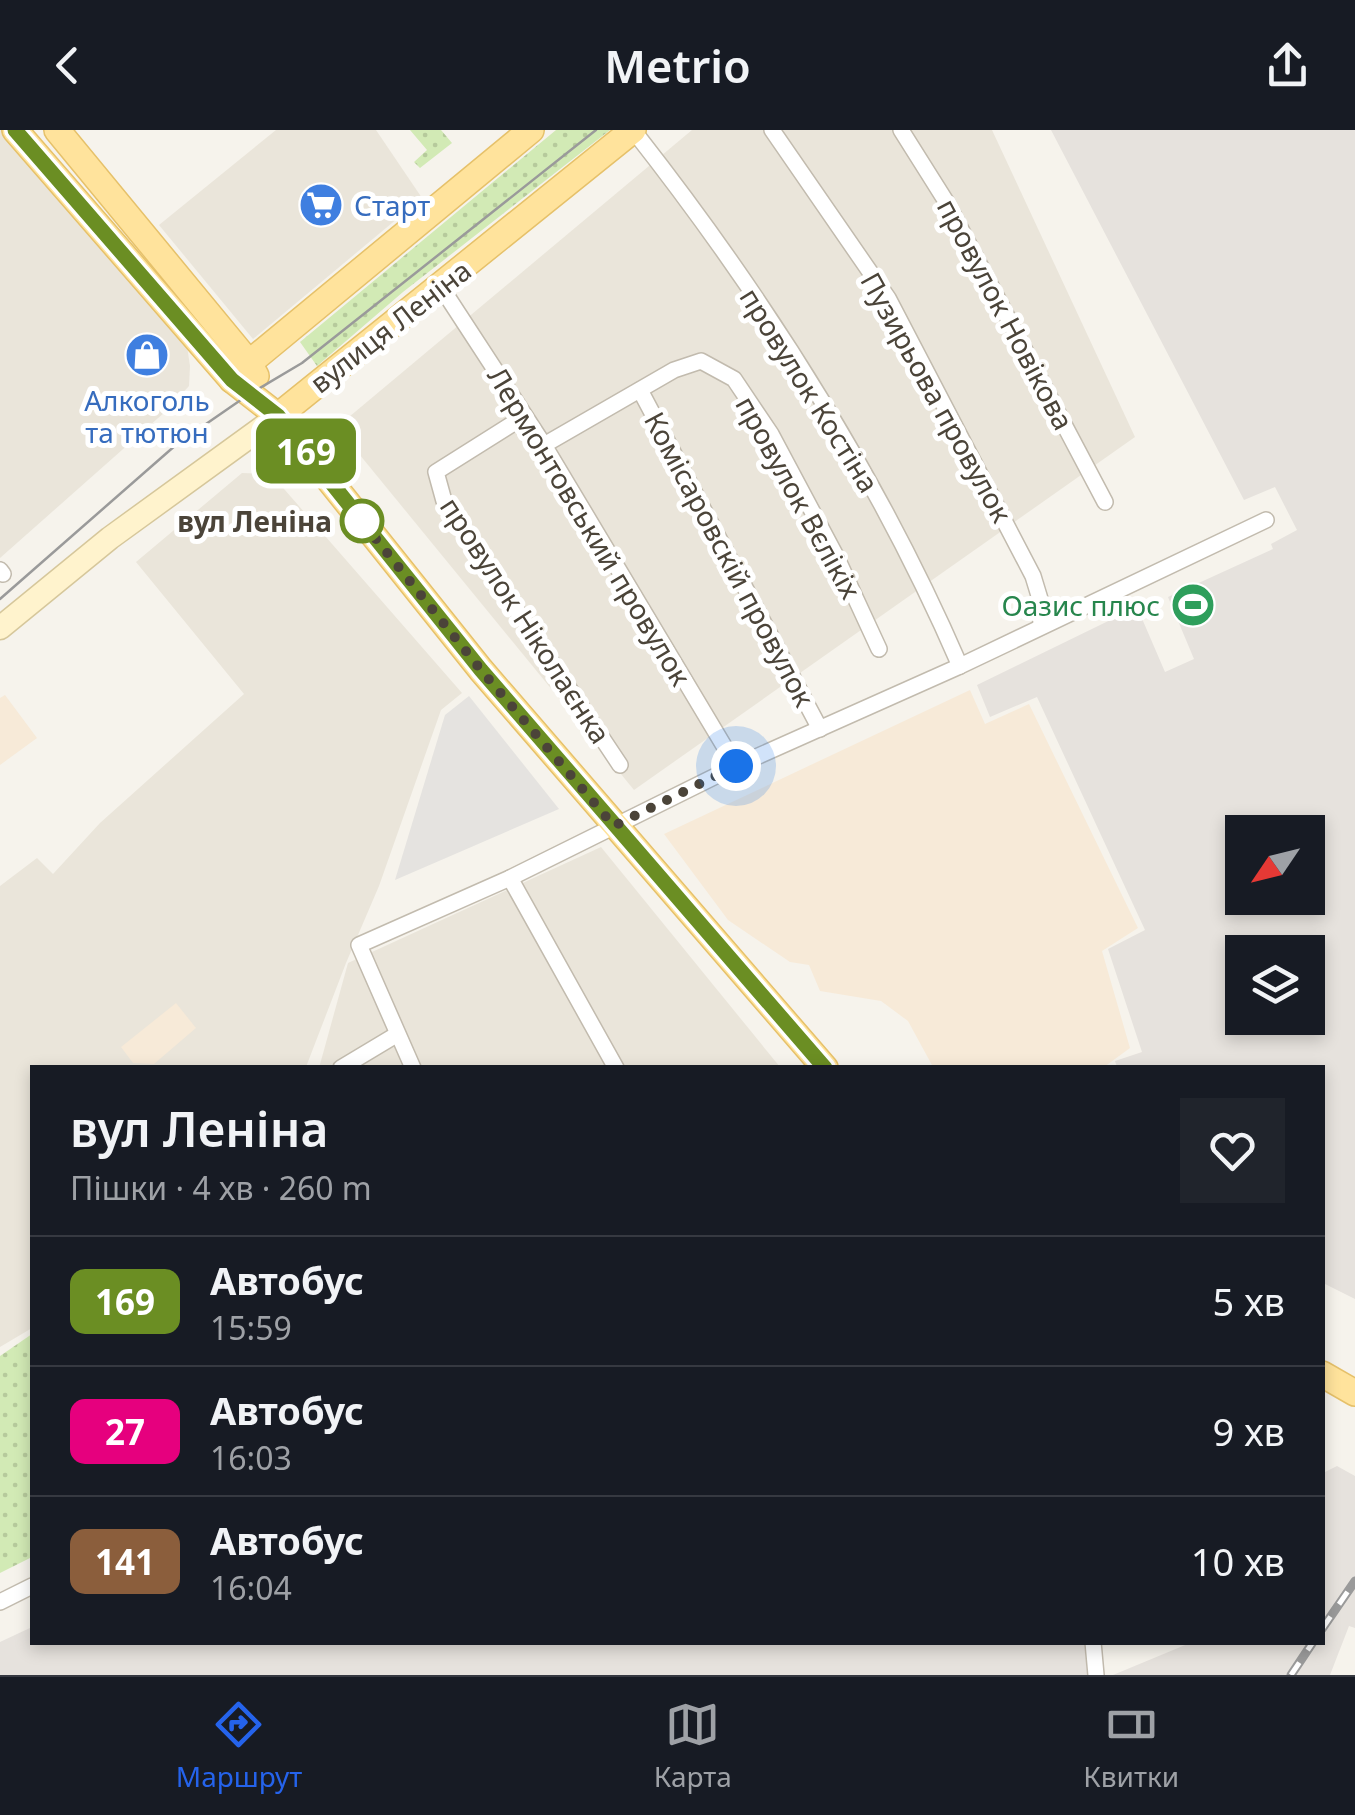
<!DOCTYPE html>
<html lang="uk">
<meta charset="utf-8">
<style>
:root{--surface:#171b24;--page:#20242c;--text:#f1f3f6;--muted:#9ea1a6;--line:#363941;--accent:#2563eb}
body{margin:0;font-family:"Noto Sans",sans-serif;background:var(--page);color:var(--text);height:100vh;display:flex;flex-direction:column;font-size:38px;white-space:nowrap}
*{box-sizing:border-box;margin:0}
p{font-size:32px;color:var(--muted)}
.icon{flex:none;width:55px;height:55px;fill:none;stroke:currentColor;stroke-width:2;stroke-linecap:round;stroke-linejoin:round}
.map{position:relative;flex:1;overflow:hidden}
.drawer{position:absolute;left:30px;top:935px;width:1295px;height:580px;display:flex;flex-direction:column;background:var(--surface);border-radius:0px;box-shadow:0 5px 15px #0003}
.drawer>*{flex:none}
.badge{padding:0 20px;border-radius:15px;font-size:35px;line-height:65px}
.needle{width:65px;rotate:235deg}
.controls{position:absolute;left:1225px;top:685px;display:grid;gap:20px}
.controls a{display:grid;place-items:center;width:100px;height:100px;border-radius:0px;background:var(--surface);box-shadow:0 5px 15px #0003;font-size:50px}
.you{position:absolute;width:50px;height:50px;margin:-25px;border:8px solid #fff;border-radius:50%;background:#1a73e8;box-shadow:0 0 0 15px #1a73e833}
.map>.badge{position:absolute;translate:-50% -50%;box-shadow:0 0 0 5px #fff}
.round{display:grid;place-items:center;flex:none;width:105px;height:105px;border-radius:0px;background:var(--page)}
.summary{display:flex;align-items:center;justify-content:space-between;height:170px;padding:0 40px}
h1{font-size:48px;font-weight:600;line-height:75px}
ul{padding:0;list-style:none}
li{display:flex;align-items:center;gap:30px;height:130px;padding:0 40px;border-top:2px solid var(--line)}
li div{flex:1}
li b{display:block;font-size:38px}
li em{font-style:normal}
li .badge{min-width:110px;font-weight:700;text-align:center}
header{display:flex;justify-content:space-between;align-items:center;height:130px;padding:0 40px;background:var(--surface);font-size:45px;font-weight:600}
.dock{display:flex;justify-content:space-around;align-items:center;height:140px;border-top:2px solid var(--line);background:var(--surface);font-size:28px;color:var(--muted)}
.dock a{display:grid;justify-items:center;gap:5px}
.dock .on{color:var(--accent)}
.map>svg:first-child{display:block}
.residential{fill:#eae5da}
.commercial{fill:#f7ead8}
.industrial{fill:#e6e2dd;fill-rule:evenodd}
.grass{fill:url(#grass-dots)}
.parking{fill:#e5e3e0}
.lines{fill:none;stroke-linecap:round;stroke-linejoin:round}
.street-casing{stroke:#c2bbae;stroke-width:18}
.secondary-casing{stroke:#d6c79b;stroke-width:25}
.primary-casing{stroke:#e6c16a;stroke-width:28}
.street{stroke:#fff;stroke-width:15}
.secondary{stroke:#fff3cd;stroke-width:22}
.primary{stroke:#ffe39c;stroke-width:25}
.tram{stroke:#9a9a9a;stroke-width:2.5}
.rail-casing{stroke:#9a9a9a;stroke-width:9}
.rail{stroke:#fff;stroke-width:5;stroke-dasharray:15;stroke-linecap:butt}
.line-casing{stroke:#fff;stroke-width:22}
.line{stroke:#6b8e23;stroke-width:15}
.walk{stroke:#4b4439;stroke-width:10;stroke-dasharray:0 18}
.stop-dot{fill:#fff;stroke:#6b8e23;stroke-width:5}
.labels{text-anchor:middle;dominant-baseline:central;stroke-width:10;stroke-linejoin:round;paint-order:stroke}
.shop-label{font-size:28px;fill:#366cbe;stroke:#fff;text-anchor:start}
.street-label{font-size:28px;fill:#4b4439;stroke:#fff}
.stop-label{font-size:28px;font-weight:bold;fill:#4b4439;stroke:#fff;text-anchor:end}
.leisure-label{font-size:28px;fill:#27864d;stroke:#fff;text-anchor:end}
</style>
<header><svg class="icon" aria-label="back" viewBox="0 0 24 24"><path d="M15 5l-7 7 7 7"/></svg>Metrio<svg class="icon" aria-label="share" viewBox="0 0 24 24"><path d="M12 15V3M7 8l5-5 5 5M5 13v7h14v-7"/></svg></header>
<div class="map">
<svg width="1355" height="1545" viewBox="0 0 1355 1545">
<defs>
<pattern id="grass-dots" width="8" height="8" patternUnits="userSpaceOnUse" patternTransform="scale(2.5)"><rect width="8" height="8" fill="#d2eab5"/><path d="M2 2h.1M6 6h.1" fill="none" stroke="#b6ca9c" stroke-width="1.8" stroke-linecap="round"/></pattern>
</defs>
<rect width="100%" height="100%" fill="#f6f3ec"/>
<g class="residential">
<polygon points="0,0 6,0 187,216 190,236 189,256 166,281 0,428"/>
<polygon points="276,0 376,0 422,68 253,209 159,95"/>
<polygon points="692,0 992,0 1135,307 634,660 337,297"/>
<polygon points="242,343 271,344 462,563 441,580 379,756 346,833 306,937 32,938 32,1198 0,1217 0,756 37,728 53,744 100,693 244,564 136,432"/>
<polygon points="601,717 780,937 319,938 348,833"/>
</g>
<g class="commercial">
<polygon points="970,560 985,594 1029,574 1138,798 1102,821 1130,918 1104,937 933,937 908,891 881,871 820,861 809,835 790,832 728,790 664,704"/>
<polygon points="5,565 37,608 0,635 0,568"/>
<polygon points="176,873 196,898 154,934 133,933 121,917"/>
</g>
<g class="industrial">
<path d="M1051,0H1355V1169L1323,1153L1322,938L1117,937L1115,931L1142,922L1108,819L1145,800L1037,567L990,587L977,555L1137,477L1165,542L1194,529L1168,467L1273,419L1271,414L1297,400L1275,357L1244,370ZM1242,702H1308V768H1242ZM1242,822H1308V888H1242Z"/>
<polygon points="1337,1336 1355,1346 1355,1498 1349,1496 1330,1545 1113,1545 1190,1513 1322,1512 1323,1343"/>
<polygon points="32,1497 32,1512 1084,1512 1088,1545 0,1545 0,1512"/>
</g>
<g class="grass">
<polygon points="410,0 441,0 452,13 420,38 414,32 427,20"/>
<polygon points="556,0 610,0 403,162 317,236 300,212"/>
<polygon points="32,1204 32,1427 0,1443 0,1226"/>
</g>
<polygon class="parking" points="469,566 559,679 395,750 445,585"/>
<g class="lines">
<defs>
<g id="street">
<path d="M633,0C762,164 877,344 960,536"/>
<polyline points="772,0 888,168 1033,446 1040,469 1041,496"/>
<polyline points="901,0 947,73 1105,372"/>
<polyline points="441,157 544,315 736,636"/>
<polyline points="640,260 820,599"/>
<polyline points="525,286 436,342 444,371 620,635"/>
<polyline points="544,315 674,240 701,231 734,249 771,304 836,426 879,519"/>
<polyline points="0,440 3,444"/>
<polyline points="510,748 616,938"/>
<polyline points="341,938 396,905"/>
<polyline points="413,938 359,815 510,748 736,636 960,536 1266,390"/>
<polyline points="0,1472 32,1456"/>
<polyline points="1093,1512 1096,1545"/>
</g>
<polyline id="secondary" points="0,498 110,408 278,286"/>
<g id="primary">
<polyline points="15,0 232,250 278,286 481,540 825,938"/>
<polyline points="57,0 249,233 256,246"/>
<polyline points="232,250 249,233 531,0"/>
<polyline points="278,286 633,0"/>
<polyline points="1322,1244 1355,1263"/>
</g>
</defs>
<use href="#street" class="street-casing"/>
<use href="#secondary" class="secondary-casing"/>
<use href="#primary" class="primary-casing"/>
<use href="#street" class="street"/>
<use href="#secondary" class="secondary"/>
<use href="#primary" class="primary"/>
<polyline class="tram" points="0,469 177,314 248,265 302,233 596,0"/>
<defs>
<g id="rail">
<polyline points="1322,1499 1355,1451"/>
<polyline points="1291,1545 1313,1512"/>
</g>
</defs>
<use href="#rail" class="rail-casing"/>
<use href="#rail" class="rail"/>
</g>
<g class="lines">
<defs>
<polyline id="line" points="15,0 232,250 278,286 481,540 825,938"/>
</defs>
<use href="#line" class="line-casing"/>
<use href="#line" class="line"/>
<polyline class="walk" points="362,391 352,379 481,540 614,696 736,636"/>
</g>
<defs>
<symbol id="supermarket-disc" viewBox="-11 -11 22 22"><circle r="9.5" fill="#3f7fe0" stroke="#fff"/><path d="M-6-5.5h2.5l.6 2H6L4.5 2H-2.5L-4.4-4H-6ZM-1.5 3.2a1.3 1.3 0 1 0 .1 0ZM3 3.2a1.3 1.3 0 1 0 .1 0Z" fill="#fff"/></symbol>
<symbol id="shop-disc" viewBox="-11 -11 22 22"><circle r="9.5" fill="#3f7fe0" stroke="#fff"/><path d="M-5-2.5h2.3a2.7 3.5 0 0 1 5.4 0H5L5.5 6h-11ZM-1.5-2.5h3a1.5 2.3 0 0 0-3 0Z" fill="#fff"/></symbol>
<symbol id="stadium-disc" viewBox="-11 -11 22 22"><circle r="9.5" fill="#2e9e5b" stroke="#fff"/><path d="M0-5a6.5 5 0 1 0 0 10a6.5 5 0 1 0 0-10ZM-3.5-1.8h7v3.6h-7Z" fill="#fff"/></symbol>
</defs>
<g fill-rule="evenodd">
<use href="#supermarket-disc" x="296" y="50" width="50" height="50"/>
<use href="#shop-disc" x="122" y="200" width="50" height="50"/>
<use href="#stadium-disc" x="1168" y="450" width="50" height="50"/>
</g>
<circle class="stop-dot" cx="362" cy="391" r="20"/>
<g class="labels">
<g class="shop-label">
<text x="354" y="75">Старт</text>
<text x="147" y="270" text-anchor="middle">Алкоголь<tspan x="147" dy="32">та тютюн</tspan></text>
</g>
<g class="street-label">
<text transform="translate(1006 184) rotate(62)">провулок Новікова</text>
<text transform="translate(390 196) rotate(-38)">вулиця Леніна</text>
<text transform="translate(810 260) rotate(58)">провулок Костіна</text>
<text transform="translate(937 267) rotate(61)">Пузирьова провулок</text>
<text transform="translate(799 367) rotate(61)">провулок Вєлікіх</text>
<text transform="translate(590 396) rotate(59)">Лермонтовський провулок</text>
<text transform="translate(730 429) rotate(62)">Комісаровскій провулок</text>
<text transform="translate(526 490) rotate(57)">провулок Ніколаєнка</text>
</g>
<g class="stop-label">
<text x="332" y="391">вул Леніна</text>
</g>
<g class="leisure-label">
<text x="1160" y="475">Оазис плюс</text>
</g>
</g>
</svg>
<div class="controls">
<a><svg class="needle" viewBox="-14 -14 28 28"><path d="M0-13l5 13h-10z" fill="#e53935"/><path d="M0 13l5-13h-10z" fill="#9ea1a6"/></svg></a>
<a><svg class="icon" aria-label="layers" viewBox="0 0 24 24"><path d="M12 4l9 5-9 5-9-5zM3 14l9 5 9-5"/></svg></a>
</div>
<div class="you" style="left:736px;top:636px"></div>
<b class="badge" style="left:306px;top:321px;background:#6b8e23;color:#fff">169</b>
<section class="drawer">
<div class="summary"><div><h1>вул Леніна</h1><p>Пішки · 4 хв · 260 m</p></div><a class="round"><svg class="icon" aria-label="heart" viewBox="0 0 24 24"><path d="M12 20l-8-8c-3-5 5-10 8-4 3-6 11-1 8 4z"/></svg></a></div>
<ul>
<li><span class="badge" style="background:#6b8e23;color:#fff">169</span><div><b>Автобус</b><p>15:59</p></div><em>5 хв</em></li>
<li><span class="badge" style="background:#e6007e;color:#fff">27</span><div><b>Автобус</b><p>16:03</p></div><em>9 хв</em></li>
<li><span class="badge" style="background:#8b5e3c;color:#fff">141</span><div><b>Автобус</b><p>16:04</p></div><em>10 хв</em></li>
</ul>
</section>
</div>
<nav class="dock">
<a class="on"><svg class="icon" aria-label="directions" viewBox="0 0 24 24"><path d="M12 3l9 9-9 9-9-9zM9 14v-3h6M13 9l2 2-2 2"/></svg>Маршрут</a>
<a><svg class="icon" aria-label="map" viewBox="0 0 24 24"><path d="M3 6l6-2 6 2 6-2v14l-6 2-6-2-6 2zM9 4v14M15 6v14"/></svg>Карта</a>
<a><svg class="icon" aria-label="tickets" viewBox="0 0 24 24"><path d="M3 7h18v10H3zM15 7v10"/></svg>Квитки</a>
</nav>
